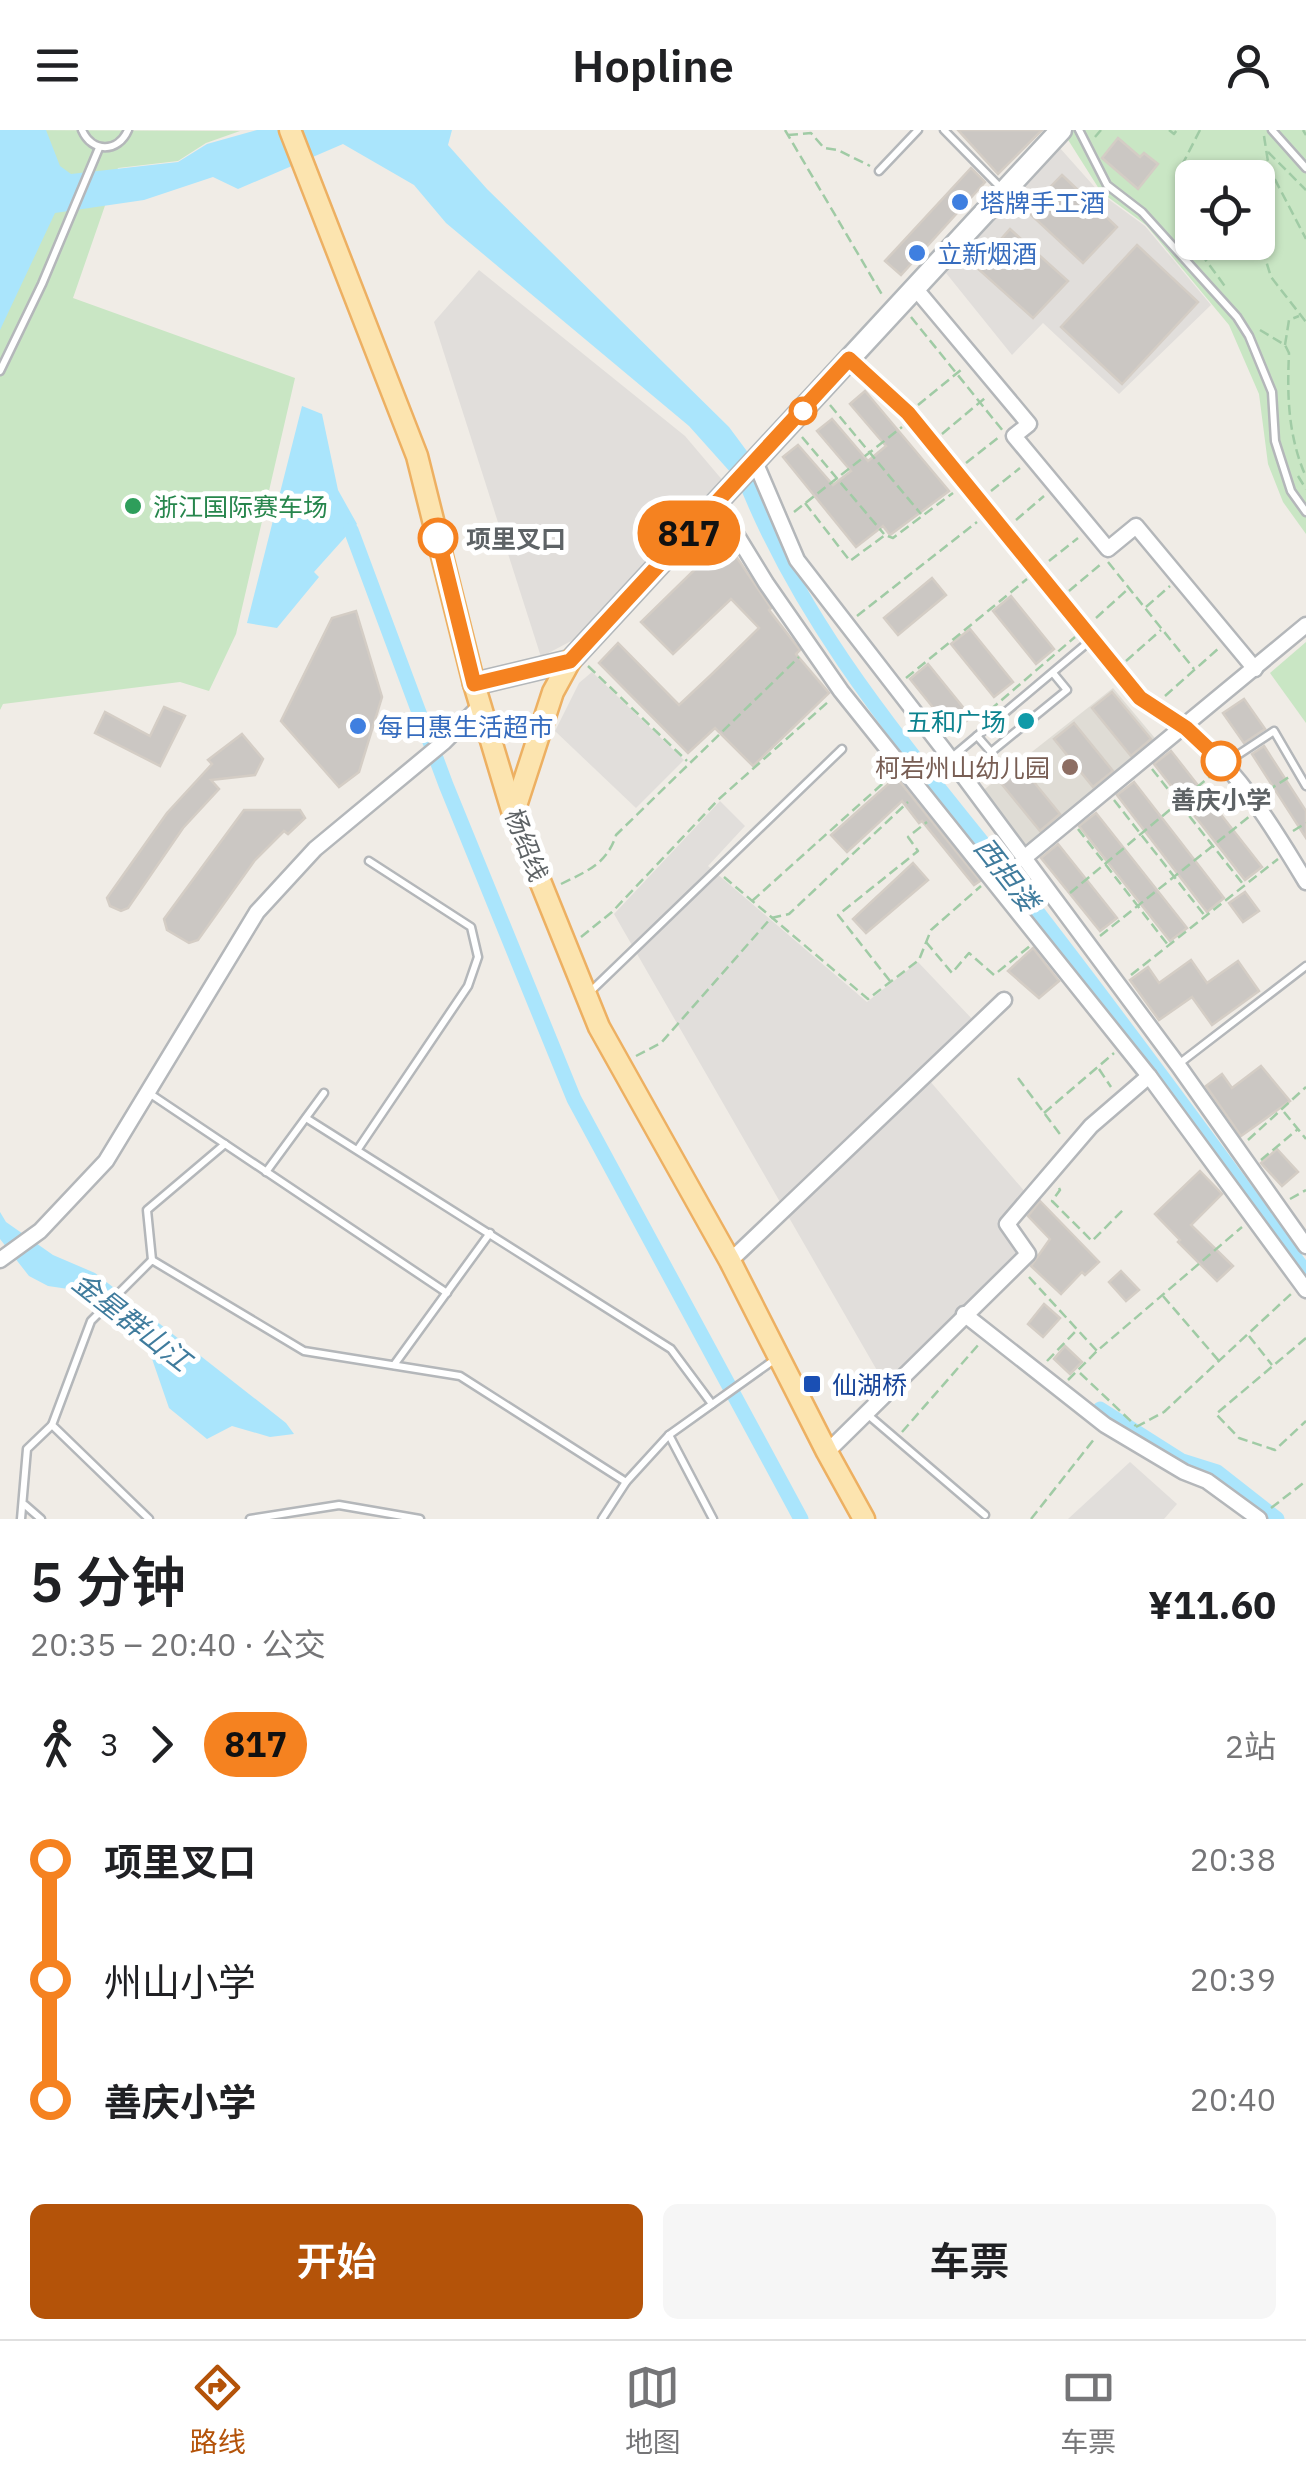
<!DOCTYPE html>
<html lang="zh">
<meta charset="utf-8">
<style>
:root{--surface:#fff;--page:#f6f6f6;--text:#202124;--muted:#757577;--line:#e0e0e0;--accent:#b45309}
body{margin:0;font-family:"IBM Plex Sans","Noto Sans SC",sans-serif;background:var(--page);color:var(--text);height:100vh;display:flex;flex-direction:column;font-size:38px;white-space:nowrap}
*{box-sizing:border-box;margin:0}
p{font-size:32px;color:var(--muted)}
.icon{flex:none;width:55px;height:55px;fill:none;stroke:currentColor;stroke-width:2;stroke-linecap:round;stroke-linejoin:round}
.map{position:relative;height:1389px;overflow:hidden}
.panel{display:flex;flex-direction:column;background:var(--surface);flex:1}
.panel>*{flex:none}
.badge{padding:0 20px;border-radius:32px;font-size:35px;line-height:65px}
.buttons{position:absolute;left:1175px;top:30px;display:grid;gap:20px}
.buttons a{display:grid;place-items:center;width:100px;height:100px;border-radius:15px;background:var(--surface);box-shadow:0 2px 8px #0004;font-size:50px}
.map>.badge{position:absolute;translate:-50% -50%;box-shadow:0 0 0 5px #fff}
.legs{display:flex;align-items:center;gap:15px;height:110px;padding:0 30px;font-size:32px}
.legs p{margin-inline-start:auto}
.summary{display:flex;align-items:center;justify-content:space-between;height:170px;padding:0 30px}
h1{font-size:55px;font-weight:600;line-height:75px}
.cta{display:flex;gap:20px;margin-top:auto;padding:20px 30px}
.cta a{flex:1;height:115px;border-radius:15px;background:var(--accent);color:#fff;font-size:40px;font-weight:600;line-height:115px;text-align:center}
.cta a+a{background:var(--page);color:var(--text)}
ul{padding:0 30px;list-style:none}
li{display:flex;align-items:center;gap:35px;height:120px;font-size:38px}
li i{display:grid;place-items:center;width:15px;height:100%;margin:0 12px;background:currentColor}
li i::after{content:'';width:25px;height:25px;margin:-12px;border:8px solid;border-radius:50%;background:var(--surface)}
li p{margin-inline-start:auto}
li:first-child i{background:linear-gradient(#0000 50%,currentColor 0)}
li:last-child i{background:linear-gradient(currentColor 50%,#0000 0)}
header{display:flex;justify-content:space-between;align-items:center;height:130px;padding:0 30px;background:var(--surface);font-size:45px;font-weight:600}
.menu{display:flex;justify-content:space-around;align-items:center;height:140px;border-top:2px solid var(--line);background:var(--surface);font-size:28px;color:var(--muted)}
.menu a{display:grid;justify-items:center;gap:5px}
.menu .active{color:var(--accent)}
.map>svg:first-child{display:block}
.industrial{fill:#e1dedb}
.education{fill:#dfdcd5}
.green{fill:#c9e6c4;fill-rule:evenodd}
.water{fill:#aae5fc}
.lines{fill:none;stroke-linecap:round;stroke-linejoin:round}
.canal{stroke:#aae5fc;stroke-width:15}
.building{fill:#cbc7c3;stroke:#d4cdc5;stroke-width:2.5}
.lane-casing{stroke:#b4b7ba;stroke-width:11}
.street-casing{stroke:#b4b7ba;stroke-width:19}
.secondary-casing{stroke:#b3b7ba;stroke-width:25}
.primary-casing{stroke:#edb062;stroke-width:25}
.path{stroke:#a0cba5;stroke-width:2.5;stroke-dasharray:10 5;stroke-linecap:butt}
.lane{stroke:#fff;stroke-width:6}
.street{stroke:#fff;stroke-width:14}
.secondary{stroke:#fff;stroke-width:20}
.primary{stroke:#fce4af;stroke-width:20}
.line-1-casing{stroke:#fff;stroke-width:22}
.line-1{stroke:#f58220;stroke-width:15}
.shop-dot{fill:#3f7fe0;stroke:#fff;stroke-width:4}
.stop-1-dot{fill:#fff;stroke:#f58220;stroke-width:5}
.leisure-dot{fill:#2e9e5b;stroke:#fff;stroke-width:4}
.culture-dot{fill:#0f9aa8;stroke:#fff;stroke-width:4}
.education-dot{fill:#8d6e63;stroke:#fff;stroke-width:4}
.transit-dot{fill:#1a4fb4;stroke:#fff;stroke-width:4}
.labels{text-anchor:middle;dominant-baseline:central;stroke-width:10;stroke-linejoin:round;paint-order:stroke}
.shop-label{font-size:25px;fill:#366cbe;stroke:#fff;text-anchor:start}
.leisure-label{font-size:25px;fill:#27864d;stroke:#fff;text-anchor:start}
.stop-label{font-size:25px;font-weight:bold;fill:#5e6366;stroke:#fff;text-anchor:start}
.culture-label{font-size:25px;fill:#0d838f;stroke:#fff;text-anchor:end}
.education-label{font-size:25px;fill:#785e54;stroke:#fff;text-anchor:end}
.street-label{font-size:25px;fill:#5e6366;stroke:#fff}
.transit-label{font-size:25px;fill:#164399;stroke:#fff;text-anchor:start}
.water-label{font-size:28px;font-style:italic;fill:#407c9d;stroke:#fff}
</style>
<header><svg class="icon" aria-label="menu" viewBox="0 0 24 24"><path d="M4 6h16M4 12h16M4 18h16"/></svg>Hopline<svg class="icon" aria-label="person" viewBox="0 0 24 24"><circle cx="12" cy="8" r="4"/><path d="M4 21q1-7 8-7t8 7"/></svg></header>
<div class="map">
<svg width="1306" height="1389" viewBox="0 0 1306 1389">
<rect width="100%" height="100%" fill="#f0ece6"/>
<g class="industrial">
<polygon points="1059,17 1100,63 1145,96 1211,175 1119,264 1043,193 1012,225 946,143"/>
<polygon points="479,140 685,306 724,352 590,501 541,527 434,192"/>
<polygon points="592,542 684,630 636,678 555,601 579,553"/>
<polygon points="720,671 745,696 708,736 867,872 918,832 974,891 923,943 1026,1063 1002,1092 1023,1123 886,1256 614,784"/>
<polygon points="1130,1332 1177,1374 1164,1389 1068,1389"/>
</g>
<polygon class="education" points="1113,558 1159,613 1027,720 981,662"/>
<g class="green">
<polygon points="0,0 240,1 206,13 178,31 118,38 73,168 295,248 236,504 209,561 180,552 3,574 0,580"/>
<path d="M1070,0H1306V404L1283,372L1268,334L1259,264L1229,195L1146,95L1101,62L1065,5ZM1192,48H1258V112H1192Z"/>
<polygon points="1306,512 1306,593 1270,543"/>
</g>
<g class="water">
<polygon points="0,0 46,0 60,36 71,44 178,32 207,14 257,0 452,0 448,15 487,59 729,297 752,328 732,344 689,296 446,93 414,55 343,14 238,59 213,47 144,70 55,83 0,200"/>
<polygon points="302,276 322,284 338,360 357,394 314,442 319,447 277,498 247,493"/>
<polygon points="0,1082 6,1092 53,1125 95,1143 286,1293 294,1304 270,1307 232,1296 207,1309 169,1278 150,1223 82,1161 48,1156 29,1146 0,1109"/>
</g>
<g class="lines">
<g class="canal">
<path d="M741,339C803,503 918,630 1025,766C1121,890 1214,1016 1306,1143"/>
<polyline points="351,400 446,655 574,969 801,1389"/>
<polyline points="1100,1279 1182,1331 1217,1342 1277,1389"/>
</g>
</g>
<g class="building">
<polygon points="958,0 1042,0 998,44"/>
<polygon points="1118,8 1140,27 1144,23 1158,34 1138,59 1102,28"/>
<polygon points="971,38 985,52 901,145 885,131"/>
<polygon points="1062,45 1117,97 1083,133 1027,81"/>
<polygon points="1010,99 1068,151 1033,188 976,137"/>
<polygon points="1137,115 1198,172 1122,254 1061,197"/>
<polygon points="865,261 949,361 890,405 883,396 856,417 783,327 798,315 833,355 851,341 817,301 832,289 868,331 886,316 850,274"/>
<polygon points="725,410 771,478 769,480 800,520 796,524 829,563 753,636 715,598 688,623 599,533 618,513 679,575 712,544 759,498 731,469 673,524 641,492"/>
<polygon points="932,448 946,465 898,505 884,488"/>
<polygon points="1011,466 1054,519 1036,534 993,481"/>
<polygon points="356,481 382,567 359,642 339,657 281,591 332,488"/>
<polygon points="970,499 1013,552 994,567 951,514"/>
<polygon points="928,534 971,587 953,602 910,549"/>
<polygon points="1112,562 1151,609 1131,626 1092,578"/>
<polygon points="1244,569 1265,599 1244,613 1223,583"/>
<polygon points="164,577 185,586 160,636 95,603 105,582 150,606"/>
<polygon points="1074,593 1113,641 1093,657 1054,609"/>
<polygon points="242,604 263,629 255,645 211,650 219,659 183,698 128,778 121,781 110,776 107,768 167,683 212,634 208,630"/>
<polygon points="1264,616 1306,681 1306,708 1252,624"/>
<polygon points="1171,621 1262,737 1245,750 1154,634"/>
<polygon points="1020,635 1060,684 1040,701 1000,652"/>
<polygon points="896,647 980,751 974,755 922,691 919,693 902,671 847,722 831,705"/>
<polygon points="1134,652 1224,768 1207,782 1117,665"/>
<polygon points="244,680 300,680 305,688 288,704 284,701 255,730 198,810 189,813 167,800 164,789"/>
<polygon points="1096,683 1187,798 1170,811 1079,696"/>
<polygon points="1058,714 1117,788 1100,801 1041,728"/>
<polygon points="913,733 928,750 866,803 853,789"/>
<polygon points="1245,762 1259,781 1243,792 1229,773"/>
<polygon points="1033,818 1059,851 1039,868 1008,841"/>
<polygon points="1191,830 1207,853 1238,831 1259,861 1212,895 1192,867 1159,890 1130,850 1148,837 1159,853"/>
<polygon points="1261,936 1290,971 1241,1006 1206,956 1222,944 1232,958"/>
<polygon points="1277,1019 1298,1042 1282,1056 1261,1033"/>
<polygon points="1200,1041 1222,1064 1191,1095 1233,1136 1217,1151 1178,1112 1180,1110 1155,1084"/>
<polygon points="1040,1071 1099,1132 1085,1145 1082,1142 1061,1164 1031,1136 1050,1109 1028,1086"/>
<polygon points="1121,1141 1139,1160 1126,1171 1109,1152"/>
<polygon points="1044,1174 1060,1188 1043,1207 1028,1194"/>
<polygon points="1065,1216 1082,1232 1070,1244 1054,1229"/>
</g>
<g class="lines">
<defs>
<g id="lane">
<path d="M82,0C92,23 118,23 128,0"/>
<polyline points="944,0 1000,57"/>
<polyline points="1079,0 1107,55 1142,82 1237,187 1249,206 1272,262 1275,311 1291,361 1306,382"/>
<polyline points="1272,0 1306,38"/>
<polyline points="879,41 918,0"/>
<polyline points="0,241 42,154 99,18"/>
<polyline points="977,606 991,622 1067,560 1053,543"/>
<polyline points="952,627 1091,510"/>
<polyline points="1224,634 1274,601 1306,656"/>
<polyline points="591,861 842,619"/>
<polyline points="1180,933 1306,836"/>
<polyline points="149,963 447,1163"/>
<polyline points="306,988 671,1219 712,1274"/>
<polyline points="358,1019 468,856 478,827 471,797 369,731"/>
<polyline points="266,1042 324,963"/>
<polyline points="152,1130 147,1080 225,1014"/>
<polyline points="394,1235 490,1103"/>
<polyline points="867,1284 985,1385"/>
<polyline points="669,1305 713,1389"/>
<polyline points="25,1375 41,1389"/>
<polyline points="21,1389 27,1319 52,1295"/>
<polyline points="149,1389 52,1295 91,1191 152,1130 304,1221 460,1246 626,1352"/>
<polyline points="250,1389 339,1375 420,1389"/>
<polyline points="602,1389 626,1352 669,1305 774,1230"/>
</g>
<g id="street">
<polyline points="915,158 1029,294 1014,306 1108,419 1136,396 1255,539"/>
<path d="M849,229L908,283L1140,568C1155,579 1172,587 1186,598C1237,638 1273,697 1306,752"/>
<polyline points="756,334 797,430 944,620 1178,935 1306,1116"/>
<polyline points="717,373 766,453 841,561 1149,946 1306,1160"/>
<polyline points="1024,728 1306,495"/>
<polyline points="0,1130 40,1101 106,1031 257,782 315,719 444,612 481,575"/>
<polyline points="730,1131 1004,870"/>
<polyline points="964,1184 1105,1295 1184,1342 1207,1351 1259,1389"/>
<polyline points="827,1322 1028,1124 1007,1094 1091,996 1149,946"/>
</g>
<polyline id="secondary" points="474,554 570,531 1061,0"/>
<g id="primary">
<polyline points="290,0 417,326 474,554 513,684 599,897 730,1131 827,1322 864,1389"/>
<polyline points="514,682 553,562 570,531"/>
</g>
</defs>
<use href="#lane" class="lane-casing"/>
<use href="#street" class="street-casing"/>
<use href="#secondary" class="secondary-casing"/>
<use href="#primary" class="primary-casing"/>
<g class="path">
<polyline points="785,0 884,168"/>
<polyline points="1169,0 1174,4 1177,0"/>
<polyline points="1200,0 1179,41 1180,95 1227,159"/>
<polyline points="1303,0 1306,5"/>
<polyline points="788,5 811,3 824,18 838,20 870,36"/>
<polyline points="1264,6 1269,38 1306,109"/>
<polyline points="1095,7 1101,0"/>
<polyline points="1268,22 1306,60"/>
<polyline points="1217,48 1223,41 1231,48"/>
<polyline points="1258,70 1265,77"/>
<polyline points="1181,77 1192,79"/>
<polyline points="1258,105 1271,147 1306,192"/>
<polyline points="911,187 1003,301"/>
<path d="M1260,200L1285,215L1289,223C1287,266 1288,306 1306,347"/>
<polyline points="1285,215 1289,190 1299,186"/>
<polyline points="830,275 921,384"/>
<polyline points="918,275 962,239"/>
<polyline points="942,304 985,268"/>
<polyline points="802,307 884,404"/>
<polyline points="966,333 999,307"/>
<polyline points="1298,346 1306,359"/>
<polyline points="991,361 1020,338"/>
<polyline points="805,373 850,431 885,405 893,408 953,363"/>
<polyline points="794,382 902,297"/>
<polyline points="1016,390 1044,366"/>
<polyline points="1049,431 1078,408"/>
<polyline points="1108,432 1194,539"/>
<polyline points="1069,461 1101,434"/>
<polyline points="1146,477 1170,456"/>
<polyline points="857,486 977,392"/>
<polyline points="1096,488 1127,460"/>
<polyline points="1126,531 1161,500"/>
<polyline points="588,536 687,631"/>
<polyline points="906,548 1027,449"/>
<polyline points="1165,566 1219,518"/>
<polyline points="990,580 1075,507"/>
<polyline points="1152,639 1243,754"/>
<polyline points="1267,661 1289,647"/>
<polyline points="1114,670 1205,786"/>
<polyline points="1078,699 1168,815"/>
<polyline points="1293,701 1306,693"/>
<polyline points="724,747 868,869 919,830 931,800 981,756"/>
<path d="M561,754C587,741 607,734 616,705L799,527"/>
<polyline points="1070,763 1214,643"/>
<polyline points="752,771 890,647"/>
<polyline points="1100,806 1250,686"/>
<polyline points="581,807 612,782 719,669 828,572"/>
<polyline points="926,812 952,843 969,823 994,845 1030,816"/>
<polyline points="1131,845 1278,729"/>
<polyline points="890,851 838,785 918,721 908,707 927,692"/>
<polyline points="636,926 661,913 771,788 789,784 908,672"/>
<polyline points="1099,939 1111,957"/>
<polyline points="1018,948 1062,1007"/>
<polyline points="1284,982 1306,1009"/>
<polyline points="1044,983 1114,923"/>
<polyline points="1248,1010 1306,957"/>
<polyline points="1261,1030 1298,999"/>
<polyline points="1059,1058 1060,1060 1052,1071 1092,1111 1123,1080"/>
<polyline points="1290,1069 1306,1060"/>
<polyline points="1029,1147 1097,1221"/>
<polyline points="1163,1166 1219,1231"/>
<polyline points="1249,1206 1272,1235"/>
<polyline points="1306,1208 1216,1284 1239,1308 1275,1320 1306,1291"/>
<polyline points="1047,1231 1076,1201"/>
<polyline points="1080,1243 1136,1296"/>
<polyline points="1068,1250 1097,1221 1242,1097"/>
<polyline points="1136,1297 1164,1282 1292,1163"/>
<polyline points="902,1302 979,1214"/>
<polyline points="1271,1378 1306,1351"/>
<polyline points="1031,1389 1095,1308"/>
</g>
<use href="#lane" class="lane"/>
<use href="#street" class="street"/>
<use href="#secondary" class="secondary"/>
<use href="#primary" class="primary"/>
</g>
<g class="lines">
<defs>
<polyline id="line-1" points="438,408 474,554 570,531 849,229 908,283 1140,568 1186,598 1221,631"/>
</defs>
<use href="#line-1" class="line-1-casing"/>
<use href="#line-1" class="line-1"/>
</g>
<g class="shop-dot">
<circle cx="960" cy="72" r="10"/>
<circle cx="917" cy="123" r="10"/>
<circle cx="358" cy="596" r="10"/>
</g>
<g class="stop-1-dot">
<circle cx="803" cy="281" r="12"/>
<circle cx="438" cy="408" r="18"/>
<circle cx="1221" cy="631" r="18"/>
</g>
<circle class="leisure-dot" cx="133" cy="376" r="10"/>
<circle class="culture-dot" cx="1026" cy="591" r="10"/>
<circle class="education-dot" cx="1070" cy="637" r="10"/>
<rect class="transit-dot" x="802" y="1244" width="20" height="20" rx="5"/>
<g class="labels">
<g class="shop-label">
<text x="980" y="72">塔牌手工酒</text>
<text x="937" y="123">立新烟酒</text>
<text x="378" y="596">每日惠生活超市</text>
</g>
<g class="leisure-label">
<text x="153" y="376">浙江国际赛车场</text>
</g>
<g class="stop-label">
<text x="466" y="408">项里叉口</text>
<text x="1221" y="669" text-anchor="middle">善庆小学</text>
</g>
<g class="culture-label">
<text x="1006" y="591">五和广场</text>
</g>
<g class="education-label">
<text x="1050" y="637">柯岩州山幼儿园</text>
</g>
<g class="street-label">
<text transform="translate(527 715) rotate(69)">杨绍线</text>
</g>
<g class="transit-label">
<text x="832" y="1254">仙湖桥</text>
</g>
<g class="water-label">
<text transform="translate(1007 744) rotate(52)">西担溇</text>
<text transform="translate(132 1191) rotate(38)">金星群山江</text>
</g>
</g>
</svg>
<div class="buttons">
<a><svg class="icon" aria-label="locate" viewBox="0 0 24 24"><circle cx="12" cy="12" r="6"/><path d="M12 2v4M12 18v4M2 12h4M18 12h4"/></svg></a>
</div>
<b class="badge" style="left:689px;top:403px;background:#f58220;color:#111">817</b>
</div>
<section class="panel">
<div class="summary"><div><h1>5 分钟</h1><p>20:35 – 20:40 · 公交</p></div><b>¥11.60</b></div>
<div class="legs"><svg class="icon" aria-label="walk" viewBox="0 0 24 24"><circle cx="13" cy="4" r="2"/><path d="M13 8l-2 6 4 7M11 14l-3 7M7 12l3-4h3l4 4"/></svg>3<svg class="icon" aria-label="forward" viewBox="0 0 24 24"><path d="M9 5l7 7-7 7"/></svg><b class="badge" style="background:#f58220;color:#111">817</b><p>2站</p></div>
<ul>
<li><i style="color:#f58220"></i><b>项里叉口</b><p>20:38</p></li>
<li><i style="color:#f58220"></i><span>州山小学</span><p>20:39</p></li>
<li><i style="color:#f58220"></i><b>善庆小学</b><p>20:40</p></li>
</ul>
<div class="cta"><a>开始</a><a>车票</a></div>
</section>
<nav class="menu">
<a class="active"><svg class="icon" aria-label="directions" viewBox="0 0 24 24"><path d="M12 3l9 9-9 9-9-9zM9 14v-3h6M13 9l2 2-2 2"/></svg>路线</a>
<a><svg class="icon" aria-label="map" viewBox="0 0 24 24"><path d="M3 6l6-2 6 2 6-2v14l-6 2-6-2-6 2zM9 4v14M15 6v14"/></svg>地图</a>
<a><svg class="icon" aria-label="tickets" viewBox="0 0 24 24"><path d="M3 7h18v10H3zM15 7v10"/></svg>车票</a>
</nav>
